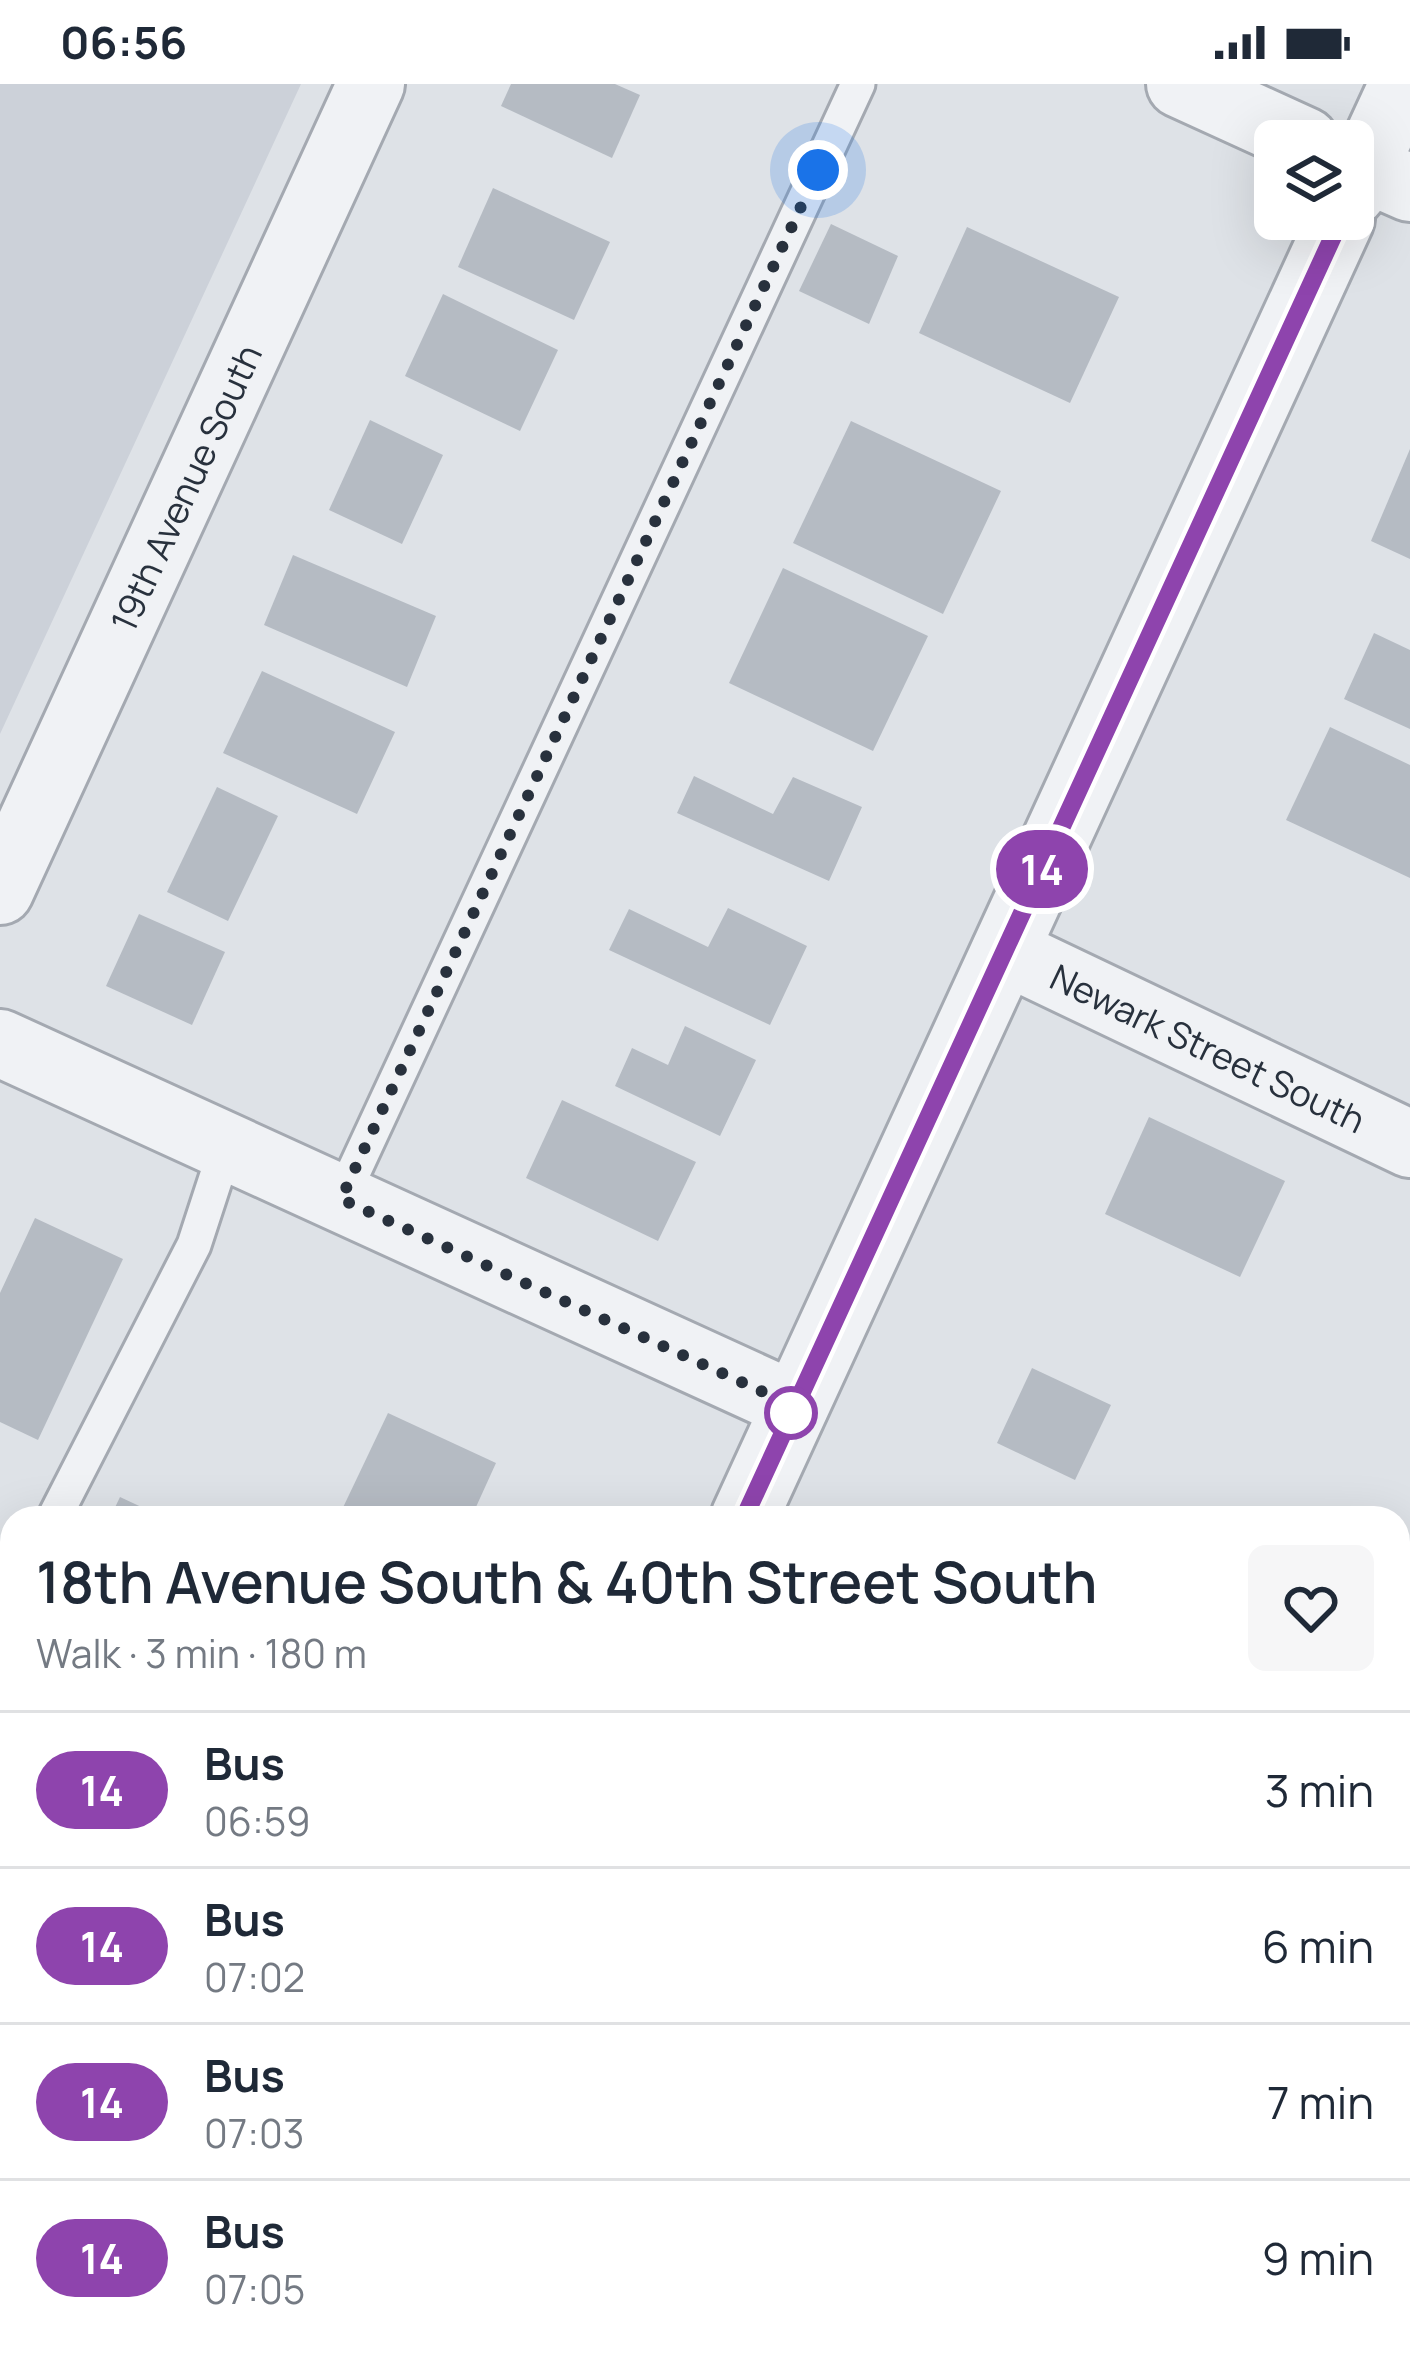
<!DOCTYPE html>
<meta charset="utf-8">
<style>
:root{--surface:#fff;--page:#f6f6f7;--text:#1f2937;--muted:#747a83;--line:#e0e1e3}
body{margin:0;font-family:Manrope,sans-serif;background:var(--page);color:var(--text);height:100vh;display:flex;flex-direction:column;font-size:45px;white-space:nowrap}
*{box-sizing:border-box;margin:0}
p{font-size:39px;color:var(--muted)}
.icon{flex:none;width:66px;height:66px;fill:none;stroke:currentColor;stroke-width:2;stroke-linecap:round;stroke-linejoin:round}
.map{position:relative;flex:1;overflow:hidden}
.sheet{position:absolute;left:0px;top:1422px;width:1410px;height:855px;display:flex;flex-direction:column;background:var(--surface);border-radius:36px 36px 0 0;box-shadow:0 12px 48px #0002}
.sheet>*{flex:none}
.badge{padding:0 24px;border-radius:39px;font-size:42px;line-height:78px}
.buttons{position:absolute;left:1254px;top:36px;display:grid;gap:24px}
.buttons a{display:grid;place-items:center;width:120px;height:120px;border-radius:18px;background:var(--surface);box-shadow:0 12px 48px #0002;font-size:60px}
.you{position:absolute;width:60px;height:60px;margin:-30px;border:9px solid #fff;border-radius:50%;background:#1a73e8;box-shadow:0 0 0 18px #1a73e833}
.map>.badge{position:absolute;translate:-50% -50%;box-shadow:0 0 0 6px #fff}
.round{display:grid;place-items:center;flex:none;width:126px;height:126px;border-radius:18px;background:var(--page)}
.summary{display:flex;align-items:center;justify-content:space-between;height:204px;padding:0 36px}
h1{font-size:57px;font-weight:600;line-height:90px}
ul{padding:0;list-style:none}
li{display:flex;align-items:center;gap:36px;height:156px;padding:0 36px;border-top:3px solid var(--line)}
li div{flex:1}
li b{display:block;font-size:45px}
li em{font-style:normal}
li .badge{min-width:132px;font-weight:700;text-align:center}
.status{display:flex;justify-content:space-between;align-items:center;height:84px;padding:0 60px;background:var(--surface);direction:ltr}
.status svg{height:33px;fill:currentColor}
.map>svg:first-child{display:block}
.built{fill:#ccd1d9}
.building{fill:#b5bbc3}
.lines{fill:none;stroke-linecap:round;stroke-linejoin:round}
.service-casing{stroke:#a4a9b1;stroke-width:39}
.minor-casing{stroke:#a4a9b1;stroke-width:72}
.tertiary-casing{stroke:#a4a9b1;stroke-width:72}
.service{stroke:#f0f2f5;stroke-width:33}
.minor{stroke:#f0f2f5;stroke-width:66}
.tertiary{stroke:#f0f2f5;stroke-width:66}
.line-casing{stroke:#fff;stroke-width:27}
.line{stroke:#8e44ad;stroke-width:18}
.walk{stroke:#28313d;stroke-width:12;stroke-dasharray:0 21.6}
.stop-dot{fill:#fff;stroke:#8e44ad;stroke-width:6}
.labels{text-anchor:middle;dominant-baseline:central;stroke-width:9;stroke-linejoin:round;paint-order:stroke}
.street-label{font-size:36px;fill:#28313d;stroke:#edf1f4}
</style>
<div class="status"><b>06:56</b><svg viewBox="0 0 49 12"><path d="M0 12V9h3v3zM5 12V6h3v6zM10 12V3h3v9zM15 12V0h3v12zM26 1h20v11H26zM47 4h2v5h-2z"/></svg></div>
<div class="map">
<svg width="1410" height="2275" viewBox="0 0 1410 2275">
<rect width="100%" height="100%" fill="#dee2e7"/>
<polygon class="built" points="0,0 301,0 0,650"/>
<g class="building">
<polygon points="511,0 615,0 640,11 612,74 501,22"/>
<polygon points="493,104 610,158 574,236 458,183"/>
<polygon points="831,140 898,172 869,240 799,207"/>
<polygon points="967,143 1119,213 1070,319 919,249"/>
<polygon points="443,210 558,266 520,347 405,292"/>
<polygon points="370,336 443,371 402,460 329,426"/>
<polygon points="851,337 1001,407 943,530 793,459"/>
<polygon points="1410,365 1410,475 1371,457"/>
<polygon points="293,471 436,532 407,603 264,541"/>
<polygon points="783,484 928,552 873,667 729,599"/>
<polygon points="1374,549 1410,566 1410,645 1344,615"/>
<polygon points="262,587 395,648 357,730 223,669"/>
<polygon points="1330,643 1410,681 1410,794 1286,736"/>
<polygon points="694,692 773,730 793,693 862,723 829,797 677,729"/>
<polygon points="217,703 278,732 228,837 167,808"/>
<polygon points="728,824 807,862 770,941 609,866 629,825 708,863"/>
<polygon points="139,830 225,868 192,941 106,902"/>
<polygon points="685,942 756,976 720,1052 615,1002 632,964 668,981"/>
<polygon points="562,1016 696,1078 658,1157 526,1094"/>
<polygon points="1149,1033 1285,1097 1240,1193 1105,1130"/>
<polygon points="35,1134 123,1175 38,1356 0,1338 0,1209"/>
<polygon points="1032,1284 1111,1321 1075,1396 997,1359"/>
<polygon points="388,1329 496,1379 471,1434 338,1434"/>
<polygon points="120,1413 165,1434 110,1434"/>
<polygon points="12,1650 12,1753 0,1748 0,1676"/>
<polygon points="0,2199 12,2204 12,2262 0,2257"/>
<polygon points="18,2265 140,2265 136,2275 39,2275"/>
<polygon points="1292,2265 1392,2265 1388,2275 1288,2275"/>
</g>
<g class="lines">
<defs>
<g id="service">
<polyline points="341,1115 858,0"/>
<polyline points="54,1434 194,1161 226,1063"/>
<polyline points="0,1561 12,1533"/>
<polyline points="0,1948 12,1955"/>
</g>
<g id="minor">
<polyline points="1180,0 1305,57"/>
<polyline points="1353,79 1410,104"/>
<path id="s1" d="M0,807L371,0"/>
<path id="s2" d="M1005,867L1410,1060"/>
<polyline points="0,959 795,1322"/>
<polyline points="1398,2086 1410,2092"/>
</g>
<g id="tertiary">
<polyline points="1353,108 1403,0"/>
<polyline points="744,1434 1341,135"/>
<polyline points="351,2275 356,2265"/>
</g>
</defs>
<use href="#service" class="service-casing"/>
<use href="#minor" class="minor-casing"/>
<use href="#tertiary" class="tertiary-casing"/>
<use href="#service" class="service"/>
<use href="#minor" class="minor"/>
<use href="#tertiary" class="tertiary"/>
</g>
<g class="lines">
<defs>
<polyline id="line" points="744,1434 1341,135"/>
</defs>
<use href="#line" class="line-casing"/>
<use href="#line" class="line"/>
<polyline class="walk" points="791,1329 794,1322 341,1115 818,86"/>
</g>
<circle class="stop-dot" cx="791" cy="1329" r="24"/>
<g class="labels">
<g class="street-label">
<text stroke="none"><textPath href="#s1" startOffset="444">19th Avenue South</textPath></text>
<text stroke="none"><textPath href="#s2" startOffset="225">Newark Street South</textPath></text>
</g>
</g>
</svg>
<div class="buttons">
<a><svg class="icon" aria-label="layers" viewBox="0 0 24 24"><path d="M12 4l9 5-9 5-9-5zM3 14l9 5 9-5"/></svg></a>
</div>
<div class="you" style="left:818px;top:86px"></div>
<b class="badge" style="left:1042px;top:785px;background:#8e44ad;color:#fff">14</b>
<section class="sheet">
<div class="summary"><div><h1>18th Avenue South &amp; 40th Street South</h1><p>Walk · 3 min · 180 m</p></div><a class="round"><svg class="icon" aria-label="heart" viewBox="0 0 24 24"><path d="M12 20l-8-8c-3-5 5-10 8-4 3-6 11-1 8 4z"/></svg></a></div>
<ul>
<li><span class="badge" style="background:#8e44ad;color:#fff">14</span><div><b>Bus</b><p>06:59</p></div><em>3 min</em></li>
<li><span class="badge" style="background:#8e44ad;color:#fff">14</span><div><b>Bus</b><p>07:02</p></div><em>6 min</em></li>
<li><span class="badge" style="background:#8e44ad;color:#fff">14</span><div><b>Bus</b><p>07:03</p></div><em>7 min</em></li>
<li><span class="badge" style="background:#8e44ad;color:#fff">14</span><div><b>Bus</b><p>07:05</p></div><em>9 min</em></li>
</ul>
</section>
</div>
